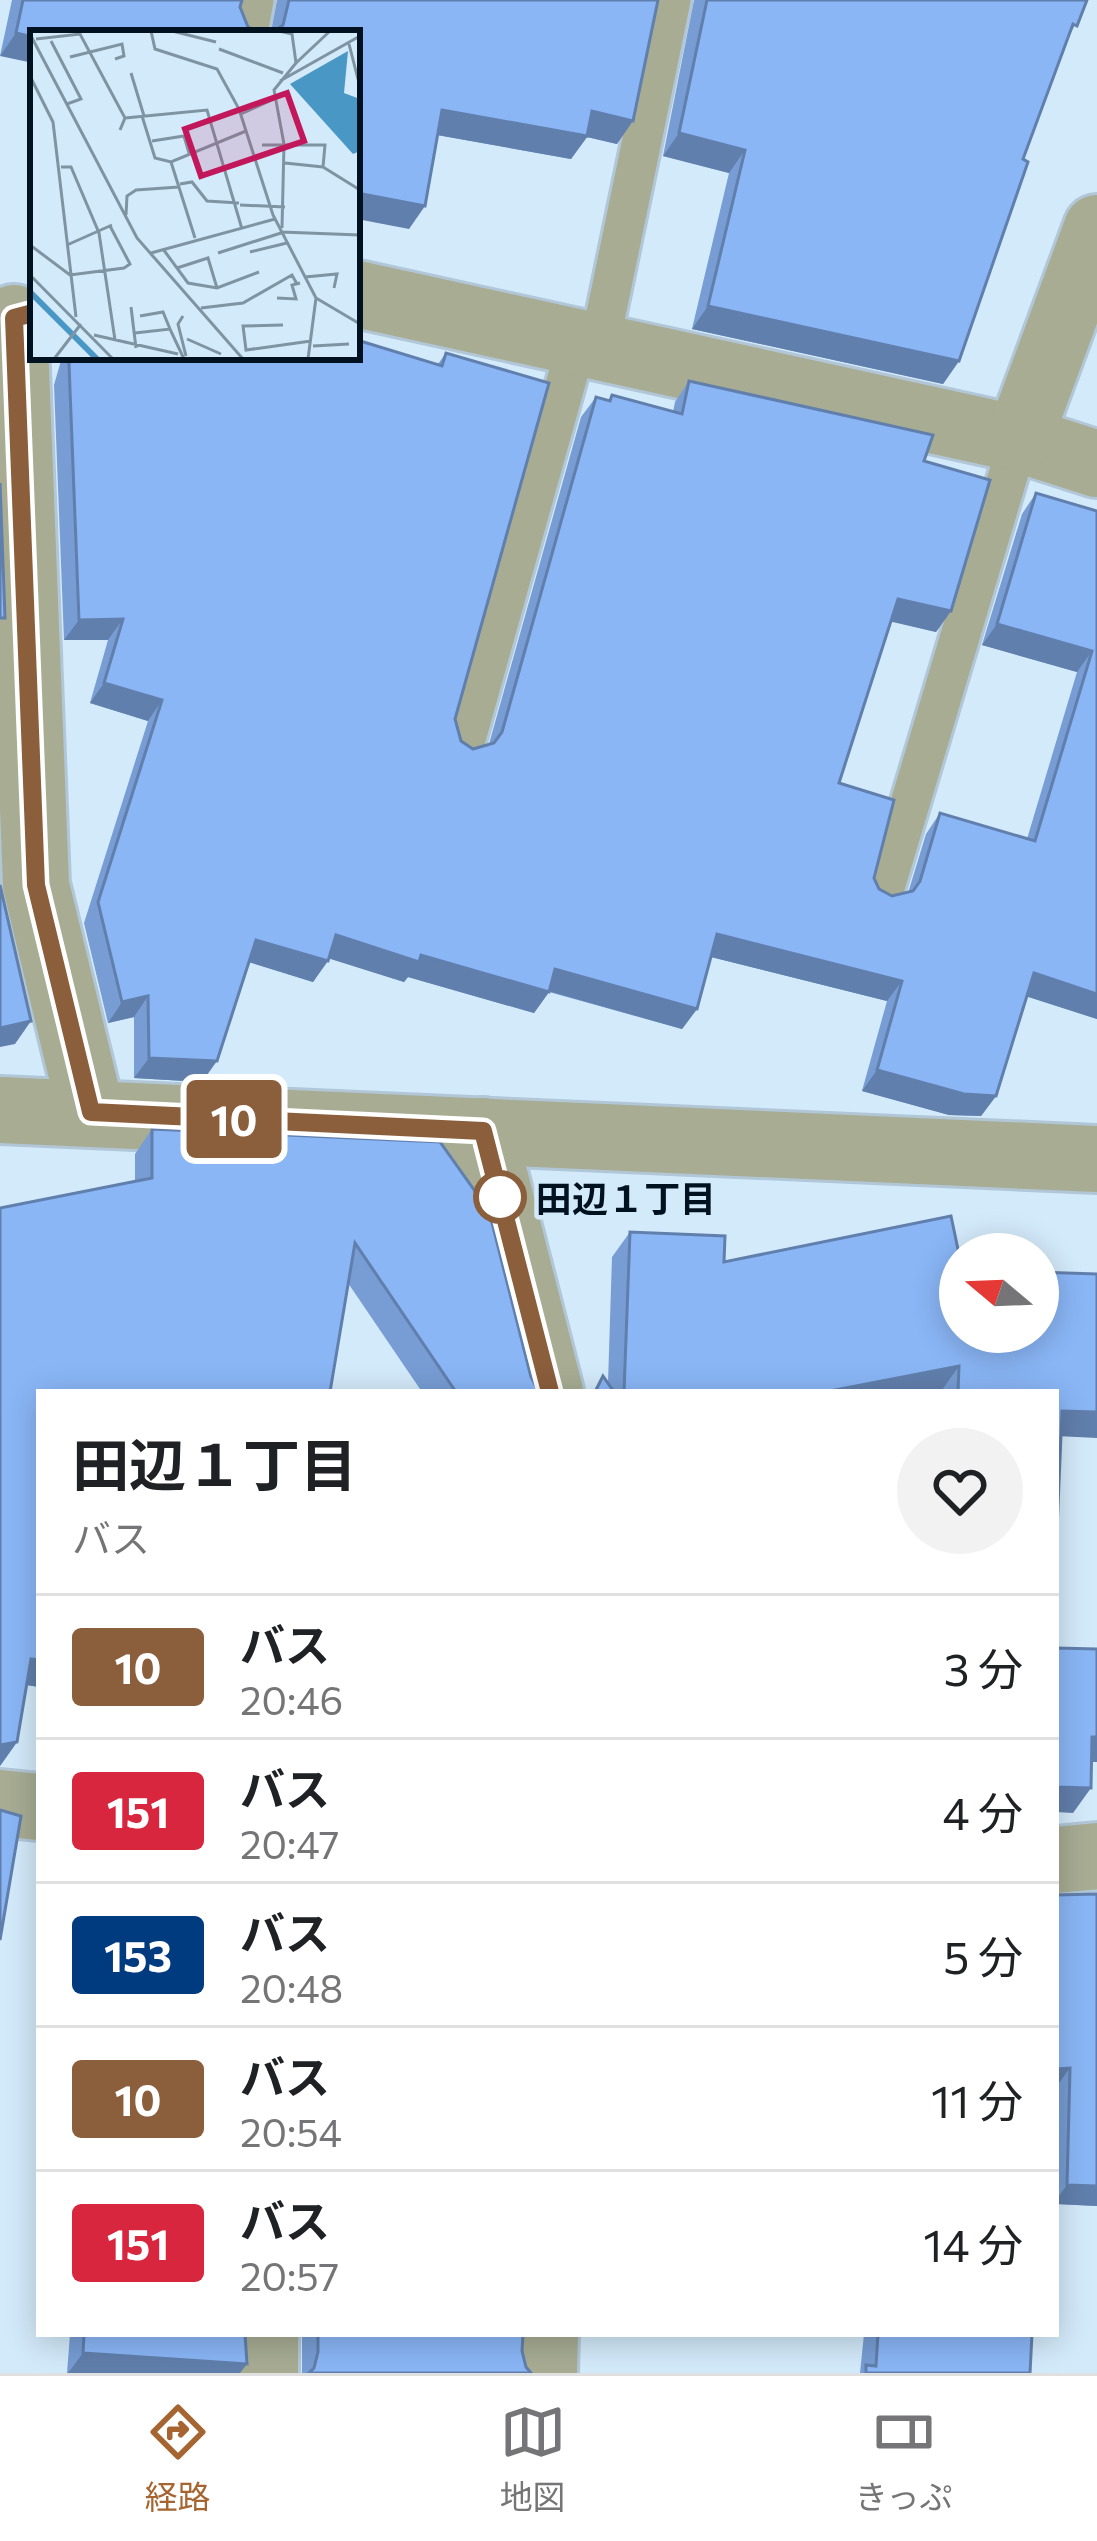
<!DOCTYPE html>
<html lang="ja">
<meta charset="utf-8">
<style>
:root{--surface:#fff;--page:#f2f2f2;--text:#202124;--muted:#757577;--line:#e0e0e0;--accent:#a66530}
body{margin:0;font-family:Commissioner,"Noto Sans JP",sans-serif;background:var(--page);color:var(--text);height:100vh;display:flex;flex-direction:column;font-size:45px;white-space:nowrap}
*{box-sizing:border-box;margin:0}
p{font-size:39px;color:var(--muted)}
.icon{flex:none;width:66px;height:66px;fill:none;stroke:currentColor;stroke-width:2;stroke-linecap:round;stroke-linejoin:round}
.map{position:relative;flex:1;overflow:hidden}
.details{position:absolute;left:36px;top:1389px;width:1023px;height:948px;display:flex;flex-direction:column;background:var(--surface);border-radius:0px;box-shadow:0 6px 30px #0003}
.details>*{flex:none}
.badge{padding:0 24px;border-radius:9px;font-size:42px;line-height:78px}
.needle{width:78px;rotate:289deg}
.fabs{position:absolute;left:939px;top:1233px;display:grid;gap:24px}
.fabs a{display:grid;place-items:center;width:120px;height:120px;border-radius:50%;background:var(--surface);box-shadow:0 6px 30px #0003;font-size:60px}
.map>.badge{position:absolute;translate:-50% -50%;box-shadow:0 0 0 6px #fff}
.round{display:grid;place-items:center;flex:none;width:126px;height:126px;border-radius:63px;background:var(--page)}
.summary{display:flex;align-items:center;justify-content:space-between;height:204px;padding:0 36px}
h1{font-size:57px;font-weight:700;line-height:90px}
ul{padding:0;list-style:none}
li{display:flex;align-items:center;gap:36px;height:144px;padding:0 36px;border-top:3px solid var(--line)}
li div{flex:1}
li b{display:block;font-size:45px}
li em{font-style:normal}
li .badge{min-width:132px;font-weight:700;text-align:center}
.tabs{display:flex;justify-content:space-around;align-items:center;height:168px;border-top:3px solid var(--line);background:var(--surface);font-size:33px;color:var(--muted)}
.tabs a{display:grid;justify-items:center;gap:6px}
.tabs .current{color:var(--accent)}
.map>svg:first-child{display:block}
.lines{fill:none;stroke-linecap:round;stroke-linejoin:round}
.lane-casing{stroke:#b1c7d7;stroke-width:45}
.street-casing{stroke:#b1c7d7;stroke-width:72}
.lane{stroke:#a7ac93;stroke-width:39}
.street{stroke:#a7ac93;stroke-width:66}
.wall{fill:#779dd4}
.shaded-wall{fill:#617fac}
.building{fill:#8ab6f6;stroke:#617fac;stroke-width:3}
.line-casing{stroke:#fff;stroke-width:27}
.line{stroke:#8b5e3c;stroke-width:18}
.stop-dot{fill:#fff;stroke:#8b5e3c;stroke-width:6}
.labels{text-anchor:middle;dominant-baseline:central;stroke-width:9;stroke-linejoin:round;paint-order:stroke}
.stop-label{font-size:36px;font-weight:bold;fill:#00121f;stroke:#d3eafa;text-anchor:start}
.inset-river{fill:none;stroke:#4997c5;stroke-width:6}
.inset-road{fill:none;stroke:#7f94a2;stroke-width:3}
.view{fill:#c2185b;fill-opacity:0.15;stroke:#c2185b;stroke-width:6}
.inset-edge{fill:none;stroke:#00121f;stroke-width:6}
</style>
<div class="map">
<svg width="1097" height="2373" viewBox="0 0 1097 2373">
<rect width="100%" height="100%" fill="#d3eafa"/>
<g class="lines">
<defs>
<g id="lane">
<polyline points="248,33 254,0"/>
<polyline points="599,348 671,0"/>
<polyline points="464,746 577,343"/>
<polyline points="883,894 1019,439"/>
</g>
<g id="street">
<polyline points="357,294 1019,439 1097,464"/>
<polyline points="14,318 36,885 91,1112"/>
<polyline points="1019,439 1097,228"/>
<polyline points="0,1110 1097,1159"/>
<polyline points="483,1131 550,1392"/>
<polyline points="0,1803 39,1807"/>
<polyline points="1056,1860 1097,1856"/>
<polyline points="265,2334 265,2373"/>
<polyline points="544,2373 545,2334"/>
</g>
</defs>
<use href="#lane" class="lane-casing"/>
<use href="#street" class="street-casing"/>
<use href="#lane" class="lane"/>
<use href="#street" class="street"/>
</g>
<g class="wall">
<polygon points="10,0 242,0 33,33 0,56 12,0"/>
<polygon points="277,0 658,0 617,144 587,137 571,159 437,135 409,229 271,32"/>
<polygon points="694,0 1087,0 1067,41 1023,159 959,361 943,384 692,329 729,173 663,156"/>
<polygon points="446,353 455,719 461,741 473,749 489,744 581,417 596,397 608,401 612,395 673,412 675,402 689,381 924,461 951,611 936,632 891,621 839,783 874,878 879,889 892,896 908,893 926,834 940,813 1027,839 1077,672 982,645 1022,514 1036,493 1097,511 1097,1019 1026,996 996,1096 981,1116 949,1115 862,1091 887,1001 711,957 697,1009 682,1029 549,992 534,1013 408,977 404,982 329,958 313,982 249,962 202,1082 134,1078 134,1017 108,1023 84,923 148,721 90,703 108,640 64,640 54,385 62,357 357,357 438,364"/>
<polygon points="152,1129 440,1142 531,1377 539,1392 422,1392 348,1283 39,1392 39,1687 27,1685 17,1742 0,1766 0,1208 135,1182 135,1154"/>
<polygon points="630,1232 960,1332 1056,1392 942,1392 942,1390 933,1392 593,1392 603,1376 608,1383 612,1257"/>
<polygon points="1097,1894 1097,2206 1056,2204 1056,1895"/>
<polygon points="70,2334 245,2334 240,2373 67,2373"/>
<polygon points="302,2334 523,2334 522,2351 526,2367 531,2373 302,2373"/>
<polygon points="864,2334 1032,2334 1030,2373 860,2373"/>
</g>
<g class="shaded-wall">
<polygon points="16,33 33,37 33,63 0,56"/>
<polygon points="442,110 592,111 633,121 617,144 587,137 571,159 426,133"/>
<polygon points="679,133 745,150 729,173 663,156"/>
<polygon points="357,193 425,206 409,229 357,219"/>
<polygon points="708,306 959,361 943,384 692,329"/>
<polygon points="898,599 951,611 936,632 884,620"/>
<polygon points="123,619 108,640 64,640 79,620"/>
<polygon points="997,624 1092,651 1077,672 982,645"/>
<polygon points="104,683 162,700 148,721 90,703"/>
<polygon points="717,934 902,981 887,1001 703,955"/>
<polygon points="336,935 421,955 549,992 534,1013 408,977 404,982 321,956"/>
<polygon points="256,940 328,961 313,982 242,960"/>
<polygon points="555,969 697,1009 682,1029 541,989"/>
<polygon points="1034,973 1097,994 1097,1019 1019,994"/>
<polygon points="148,996 134,1017 108,1023 122,1002"/>
<polygon points="31,1021 15,1044 0,1047 0,1028"/>
<polygon points="149,1058 217,1061 202,1082 134,1078"/>
<polygon points="877,1070 996,1096 981,1116 949,1115 862,1091"/>
<polygon points="959,1366 942,1390 933,1392 825,1392"/>
<polygon points="1062,1411 1097,1412 1097,1438 1056,1436"/>
<polygon points="31,1659 39,1660 39,1687 14,1683"/>
<polygon points="1092,1737 1097,1737 1097,1762 1075,1762"/>
<polygon points="17,1742 0,1766 0,1745"/>
<polygon points="1056,1787 1091,1788 1073,1813 1056,1812"/>
<polygon points="1070,2068 1056,2087 1056,2069"/>
<polygon points="1067,2185 1097,2186 1097,2206 1056,2204 1056,2200"/>
<polygon points="83,2353 247,2364 240,2373 68,2373"/>
</g>
<g class="building">
<polygon points="23,0 242,0 240,7 248,27 260,33 33,33 33,37 16,33"/>
<polygon points="289,0 658,0 633,121 592,111 587,136 442,110 425,206 357,193 357,33 266,33 273,32 283,25"/>
<polygon points="707,0 1087,0 1077,26 1073,24 1023,159 1028,162 959,361 708,306 745,150 679,133"/>
<polygon points="357,340 442,366 446,353 549,383 455,719 461,741 473,749 494,743 502,732 596,397 610,401 612,395 682,414 689,381 933,435 924,461 990,480 951,611 898,599 839,783 894,800 874,878 879,889 892,896 913,891 920,881 940,813 1035,841 1092,651 997,624 1036,493 1097,511 1097,994 1034,973 996,1096 964,1094 877,1070 902,981 717,934 697,1009 555,969 549,992 421,955 419,962 336,935 328,961 256,940 217,1061 149,1058 148,996 122,1002 98,902 162,700 104,683 123,619 79,620 69,364 71,357 357,357"/>
<polygon points="0,483 5,618 0,618"/>
<polygon points="0,885 31,1021 0,1028"/>
<polygon points="152,1129 440,1142 489,1211 531,1377 539,1392 456,1392 355,1243 330,1392 39,1392 39,1660 31,1659 17,1742 0,1745 0,1208 152,1178"/>
<polygon points="951,1216 960,1259 960,1332 1038,1332 1038,1272 1097,1274 1097,1412 1062,1411 1056,1554 1056,1392 958,1392 959,1366 825,1392 624,1392 630,1232 725,1236 724,1262"/>
<polygon points="603,1376 614,1392 595,1392"/>
<polygon points="1056,1648 1097,1649 1097,1737 1092,1737 1091,1788 1056,1787"/>
<polygon points="0,1810 21,1816 0,1940"/>
<polygon points="1097,1894 1097,2186 1067,2185 1070,2068 1056,2069 1056,1895"/>
<polygon points="84,2334 245,2334 247,2364 83,2353"/>
<polygon points="318,2334 523,2334 522,2351 526,2367 531,2373 309,2373 314,2368 318,2352"/>
<polygon points="878,2334 1032,2334 1030,2373 866,2373 866,2365 876,2366"/>
</g>
<g class="lines">
<defs>
<polyline id="line" points="33,313 14,318 36,885 91,1112 483,1131 550,1392"/>
</defs>
<use href="#line" class="line-casing"/>
<use href="#line" class="line"/>
</g>
<circle class="stop-dot" cx="500" cy="1197" r="24"/>
<g class="labels">
<g class="stop-label">
<text x="536" y="1197">田辺１丁目</text>
</g>
</g>
<g transform="translate(30 30)">
<rect width="330" height="330" fill="#d3eafa"/>
<path d="M318,21L314,63L330,69V121L323,124L260,54Z" fill="#4997c5"/>
<path class="inset-river" d="M0,262L67,329"/>
<path class="inset-road" d="M121,1L125,19L187,39L209,79L243,185L286,268L278,329M142,1L186,12M249,1L262,4L266,33L300,1M0,4L107,208L213,329M6,9L50,4L95,88L90,100M21,11L51,69L37,74M319,14L330,57M189,19L253,43M40,27L92,14L94,26L85,29M101,43L114,86M0,46L23,92L46,287M250,51L330,6M211,84L244,69M112,86L125,128L141,132L216,101M95,88L177,80L212,199M122,111L154,106L159,123M232,115H295L293,137L330,160M141,132L165,208M255,133L293,137M31,137H41L69,203L85,310M150,154L162,152L177,171L209,173M210,175L255,177M96,185L97,166L106,160L149,157M252,198L254,114L244,60L266,33M251,202L330,205M0,215L40,245L94,238L100,234L80,196M37,215L82,195M133,219L158,253L187,258L229,242M220,222L257,213M121,223L245,189M188,223L251,203M147,238L178,228L187,258M0,245L83,329M275,247L307,244L304,258M247,268L266,269L262,255L270,253M286,268L330,294M101,277L106,318M171,278L213,273L262,245L267,254M110,286L133,282L140,299M153,286L148,294L156,326M253,295L213,296L216,320L281,311M105,303L140,299L154,329M64,305L148,324M157,309L191,324M283,316L319,314M24,329L51,294"/>
<path class="view" d="M257,63L274,111L171,146L155,99Z"/>
<rect width="330" height="330" class="inset-edge"/>
</g>
</svg>
<div class="fabs">
<a><svg class="needle" viewBox="-14 -14 28 28"><path d="M0-13l5 13h-10z" fill="#e53935"/><path d="M0 13l5-13h-10z" fill="#757577"/></svg></a>
</div>
<b class="badge" style="left:234px;top:1119px;background:#8b5e3c;color:#fff">10</b>
<section class="details">
<div class="summary"><div><h1>田辺１丁目</h1><p>バス</p></div><a class="round"><svg class="icon" aria-label="heart" viewBox="0 0 24 24"><path d="M12 20l-8-8c-3-5 5-10 8-4 3-6 11-1 8 4z"/></svg></a></div>
<ul>
<li><span class="badge" style="background:#8b5e3c;color:#fff">10</span><div><b>バス</b><p>20:46</p></div><em>3 分</em></li>
<li><span class="badge" style="background:#d7263d;color:#fff">151</span><div><b>バス</b><p>20:47</p></div><em>4 分</em></li>
<li><span class="badge" style="background:#003b80;color:#fff">153</span><div><b>バス</b><p>20:48</p></div><em>5 分</em></li>
<li><span class="badge" style="background:#8b5e3c;color:#fff">10</span><div><b>バス</b><p>20:54</p></div><em>11 分</em></li>
<li><span class="badge" style="background:#d7263d;color:#fff">151</span><div><b>バス</b><p>20:57</p></div><em>14 分</em></li>
</ul>
</section>
</div>
<nav class="tabs">
<a class="current"><svg class="icon" aria-label="directions" viewBox="0 0 24 24"><path d="M12 3l9 9-9 9-9-9zM9 14v-3h6M13 9l2 2-2 2"/></svg>経路</a>
<a><svg class="icon" aria-label="map" viewBox="0 0 24 24"><path d="M3 6l6-2 6 2 6-2v14l-6 2-6-2-6 2zM9 4v14M15 6v14"/></svg>地図</a>
<a><svg class="icon" aria-label="tickets" viewBox="0 0 24 24"><path d="M3 7h18v10H3zM15 7v10"/></svg>きっぷ</a>
</nav>
